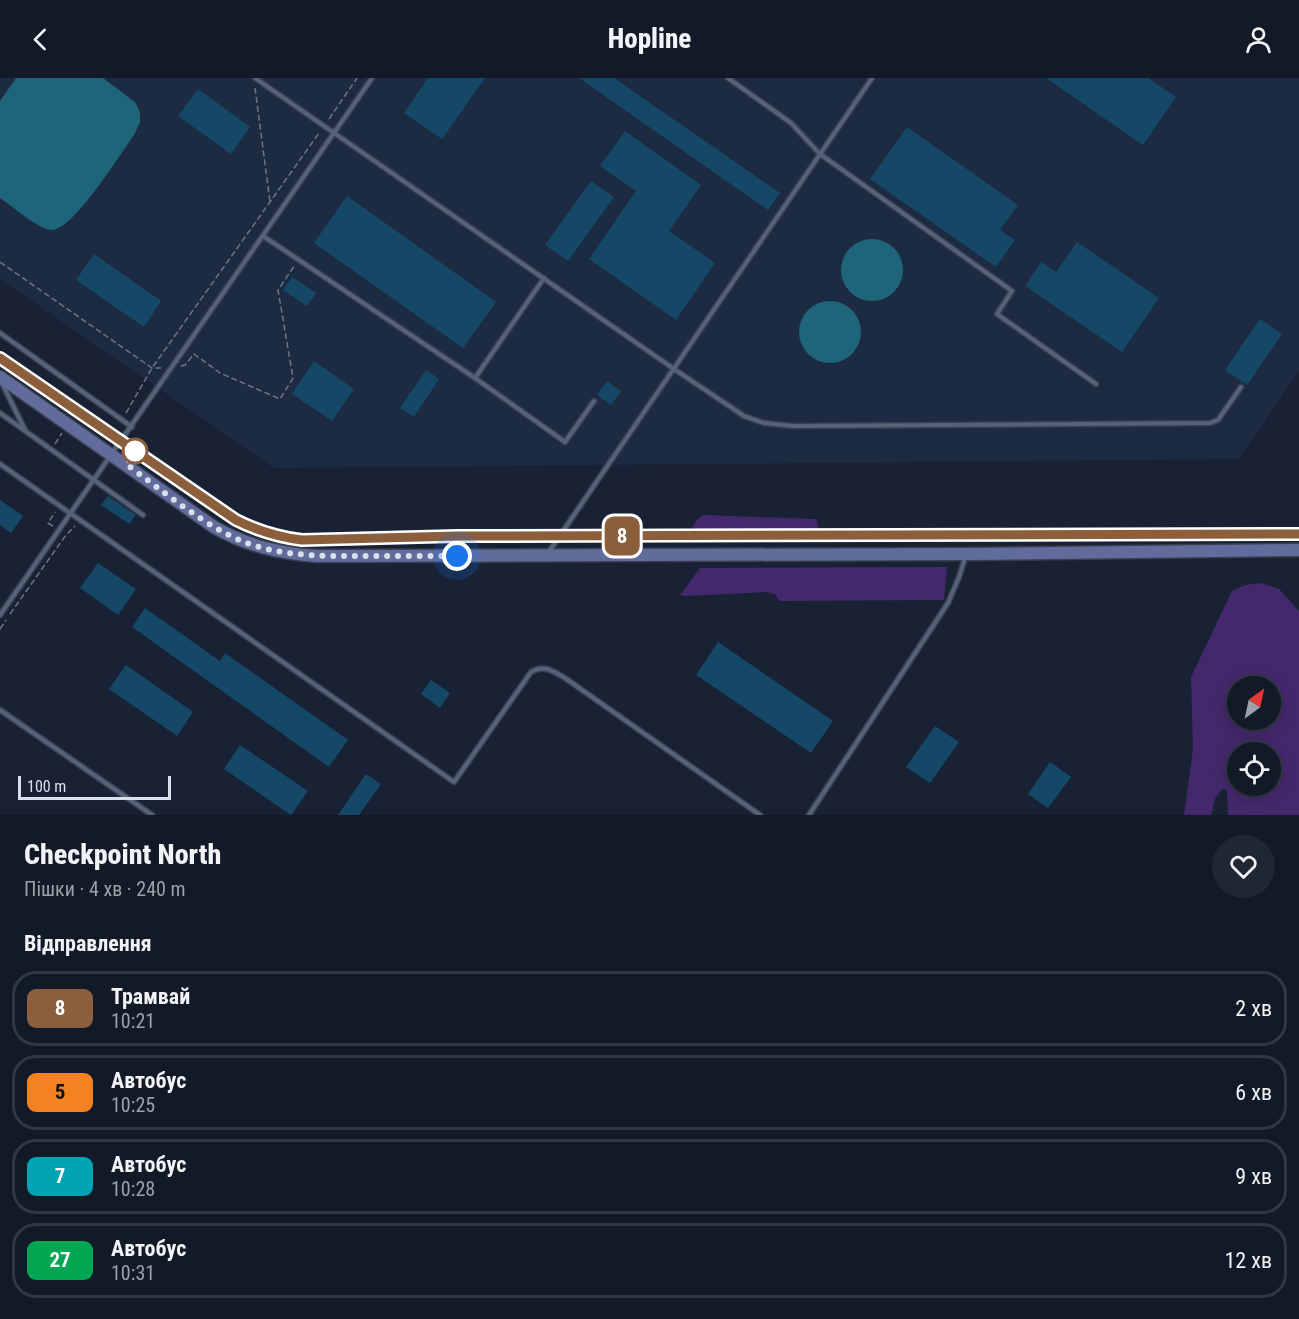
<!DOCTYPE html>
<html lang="uk">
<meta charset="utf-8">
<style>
:root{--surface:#121a27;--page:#1f2733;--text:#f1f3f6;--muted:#9ca1a7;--line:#313844}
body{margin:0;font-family:"Roboto Condensed",sans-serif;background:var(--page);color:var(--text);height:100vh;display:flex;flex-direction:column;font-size:22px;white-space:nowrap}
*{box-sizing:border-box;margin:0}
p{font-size:20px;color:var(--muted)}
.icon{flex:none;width:33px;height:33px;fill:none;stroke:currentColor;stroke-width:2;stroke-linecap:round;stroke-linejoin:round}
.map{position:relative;height:737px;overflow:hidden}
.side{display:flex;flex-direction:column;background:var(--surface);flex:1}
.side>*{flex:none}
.badge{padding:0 12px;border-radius:9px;font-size:21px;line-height:39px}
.needle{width:39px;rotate:33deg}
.buttons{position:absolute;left:1227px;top:598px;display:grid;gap:12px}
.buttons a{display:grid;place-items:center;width:54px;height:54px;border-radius:50%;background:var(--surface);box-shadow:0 3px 15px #0003,0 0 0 2px var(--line);font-size:30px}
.scale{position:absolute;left:18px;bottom:15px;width:153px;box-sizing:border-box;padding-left:6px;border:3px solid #d9e0ec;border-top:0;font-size:16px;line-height:21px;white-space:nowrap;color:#d9e0ec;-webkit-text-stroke:4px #182234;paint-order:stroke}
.you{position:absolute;width:30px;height:30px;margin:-15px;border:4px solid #fff;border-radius:50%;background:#1a73e8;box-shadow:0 0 0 9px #1a73e833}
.map>.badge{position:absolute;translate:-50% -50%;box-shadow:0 0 0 3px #fff}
h2{padding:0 24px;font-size:22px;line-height:54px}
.round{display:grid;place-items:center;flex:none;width:63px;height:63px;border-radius:32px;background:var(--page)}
.summary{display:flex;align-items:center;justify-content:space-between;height:102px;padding:0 24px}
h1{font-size:28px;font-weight:800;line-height:45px}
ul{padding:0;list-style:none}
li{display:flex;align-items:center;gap:18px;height:75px;margin:0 12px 9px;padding:0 12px;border:3px solid var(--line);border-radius:24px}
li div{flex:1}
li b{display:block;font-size:22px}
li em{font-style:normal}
li .badge{min-width:66px;font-weight:700;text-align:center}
header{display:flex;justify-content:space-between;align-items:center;height:78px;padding:0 24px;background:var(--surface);font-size:27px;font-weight:800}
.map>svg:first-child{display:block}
.built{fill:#1d2b42}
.green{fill:#44286c;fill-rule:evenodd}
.water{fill:#1e6579}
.building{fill:#154867}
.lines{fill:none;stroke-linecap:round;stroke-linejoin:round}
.lane-casing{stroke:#373e4d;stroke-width:7}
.secondary-casing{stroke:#373e4d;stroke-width:15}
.path{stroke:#6c7584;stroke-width:1.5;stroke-dasharray:6 3;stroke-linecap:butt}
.lane{stroke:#556277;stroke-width:4}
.secondary{stroke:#626c9c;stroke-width:12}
.tram{stroke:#b6becb;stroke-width:1.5}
.line-casing{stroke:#fff;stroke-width:14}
.line{stroke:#8b5e3c;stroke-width:9}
.walk{stroke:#d9e0ec;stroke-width:6;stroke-dasharray:0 10.8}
.stop-dot{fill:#fff;stroke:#8b5e3c;stroke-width:3}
</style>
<header><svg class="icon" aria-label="back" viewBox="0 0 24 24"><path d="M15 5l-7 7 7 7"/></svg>Hopline<svg class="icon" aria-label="person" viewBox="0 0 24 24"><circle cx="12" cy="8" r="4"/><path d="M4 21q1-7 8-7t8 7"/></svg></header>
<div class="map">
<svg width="1299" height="737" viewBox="0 0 1299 737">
<rect width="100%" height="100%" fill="#182234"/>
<polygon class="built" points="0,0 1299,0 1299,293 1239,381 274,390 0,201"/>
<g class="green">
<polygon points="704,437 815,441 817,443 818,449 814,454 695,453 692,450 698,440"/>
<polygon points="947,489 944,522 779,523 775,516 767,514 687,518 680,517 700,490"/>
<path d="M1261,505L1279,511L1299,533V737H1228L1227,712L1222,711L1215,721L1211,737H1184L1193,671L1191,599L1232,513L1245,507ZM1238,609H1270V642H1238ZM1238,675H1270V708H1238Z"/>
</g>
<g class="water">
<path d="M16,0H103L135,24L140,34V44L134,57C121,75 72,154 51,152C38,151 12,128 0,120V23Z"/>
<circle cx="872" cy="192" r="31"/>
<circle cx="830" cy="254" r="31"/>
</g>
<g class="building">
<polygon points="428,0 485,0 442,61 404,35"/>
<polygon points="579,0 614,0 780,115 768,132"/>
<polygon points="1046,0 1148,0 1176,19 1143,67"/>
<polygon points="198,11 250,49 231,76 178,38"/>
<polygon points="907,49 1018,127 1000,152 1015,162 996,189 870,101"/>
<polygon points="625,53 701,107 669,153 715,185 676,242 589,181 636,113 600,88"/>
<polygon points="591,103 614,119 568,183 545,167"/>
<polygon points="347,118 496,224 463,270 314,165"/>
<polygon points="1077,164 1159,220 1122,274 1025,208 1041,184 1056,194"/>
<polygon points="94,176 161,223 144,249 76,202"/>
<polygon points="292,199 316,215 307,228 283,212"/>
<polygon points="1260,241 1282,256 1247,307 1225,292"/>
<polygon points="314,283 354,311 332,343 292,316"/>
<polygon points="426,292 439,301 414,339 400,330"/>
<polygon points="607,303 621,313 611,327 597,317"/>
<polygon points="108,418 136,437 129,446 101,427"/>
<polygon points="0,422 23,438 11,455 0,447"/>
<polygon points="98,485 136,511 118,537 80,510"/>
<polygon points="145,530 220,583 225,575 348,662 329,689 132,549"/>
<polygon points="718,564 833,643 811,675 696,597"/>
<polygon points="126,587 193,634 177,658 109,611"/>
<polygon points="431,602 450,615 440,630 421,616"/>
<polygon points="935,648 959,664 930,705 906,689"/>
<polygon points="240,667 308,713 291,737 224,691"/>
<polygon points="1050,684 1071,699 1048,730 1028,716"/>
<polygon points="366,696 381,706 359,737 338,737"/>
</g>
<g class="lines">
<defs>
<g id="lane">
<polyline points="255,0 674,291 744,338 764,345 793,348 1210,345 1218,342 1241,309"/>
<polyline points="728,0 791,45 820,76 1012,213 997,236 1096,306"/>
<polyline points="263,158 475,300 565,364 594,323"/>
<polyline points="0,255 132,349"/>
<polyline points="475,300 544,200"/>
<polyline points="2,305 25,352"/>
<polyline points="0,335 143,437"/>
<path d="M0,386L454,704L531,594C544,586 553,593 565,600L760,737"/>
<polyline points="548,475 872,0"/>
<polyline points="0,537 372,0"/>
<polyline points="0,632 152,737"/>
<polyline points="809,737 948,525 959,499 965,480"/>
</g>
<path id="secondary" d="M0,299L214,449C247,468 279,475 316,478L966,476L1299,472"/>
</defs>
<use href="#lane" class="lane-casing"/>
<use href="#secondary" class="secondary-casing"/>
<g class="path">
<polyline points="255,10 270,124"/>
<polyline points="329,41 357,0"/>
<polyline points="0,184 152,290 161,290"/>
<polyline points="181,288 185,287 194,276 220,295 280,321 293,300 278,212 295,187"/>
<polyline points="126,335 152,290 319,55"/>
<polyline points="55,366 62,355"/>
<polyline points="53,448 48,445 55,434"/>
<polyline points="10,536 66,457 75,448"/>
<polyline points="0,551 6,542"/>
</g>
<use href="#lane" class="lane"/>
<use href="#secondary" class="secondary"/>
<path class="tram" d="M0,280L236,443C258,453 278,459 302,462L458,458L1299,456"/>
</g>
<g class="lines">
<defs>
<path id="line" d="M0,280L236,442C258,453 278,459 302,462L458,458L1299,456"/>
</defs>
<use href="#line" class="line-casing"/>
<use href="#line" class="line"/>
<path class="walk" d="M135,373L126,386C160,411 206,449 244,464C283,479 325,478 366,478C396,478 427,478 457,478"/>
</g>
<circle class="stop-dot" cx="135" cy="373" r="12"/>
</svg>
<div class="buttons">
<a><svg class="needle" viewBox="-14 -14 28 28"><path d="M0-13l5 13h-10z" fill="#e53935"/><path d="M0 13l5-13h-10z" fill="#9ca1a7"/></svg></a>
<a><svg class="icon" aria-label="locate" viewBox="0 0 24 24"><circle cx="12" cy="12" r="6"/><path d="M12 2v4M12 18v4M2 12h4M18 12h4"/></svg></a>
</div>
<div class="scale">100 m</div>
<div class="you" style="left:457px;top:478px"></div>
<b class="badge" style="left:622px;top:458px;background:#8b5e3c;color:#fff">8</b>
</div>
<section class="side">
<div class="summary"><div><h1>Checkpoint North</h1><p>Пішки · 4 хв · 240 m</p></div><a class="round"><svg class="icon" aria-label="heart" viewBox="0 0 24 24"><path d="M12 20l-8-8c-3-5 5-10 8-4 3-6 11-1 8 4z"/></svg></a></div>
<h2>Відправлення</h2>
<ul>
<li><span class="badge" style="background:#8b5e3c;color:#fff">8</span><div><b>Трамвай</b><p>10:21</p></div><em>2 хв</em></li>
<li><span class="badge" style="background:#f58220;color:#111">5</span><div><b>Автобус</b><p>10:25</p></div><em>6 хв</em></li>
<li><span class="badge" style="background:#00a3b4;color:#fff">7</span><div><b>Автобус</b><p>10:28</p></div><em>9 хв</em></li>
<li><span class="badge" style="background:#00a651;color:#fff">27</span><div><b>Автобус</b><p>10:31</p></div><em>12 хв</em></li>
</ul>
</section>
